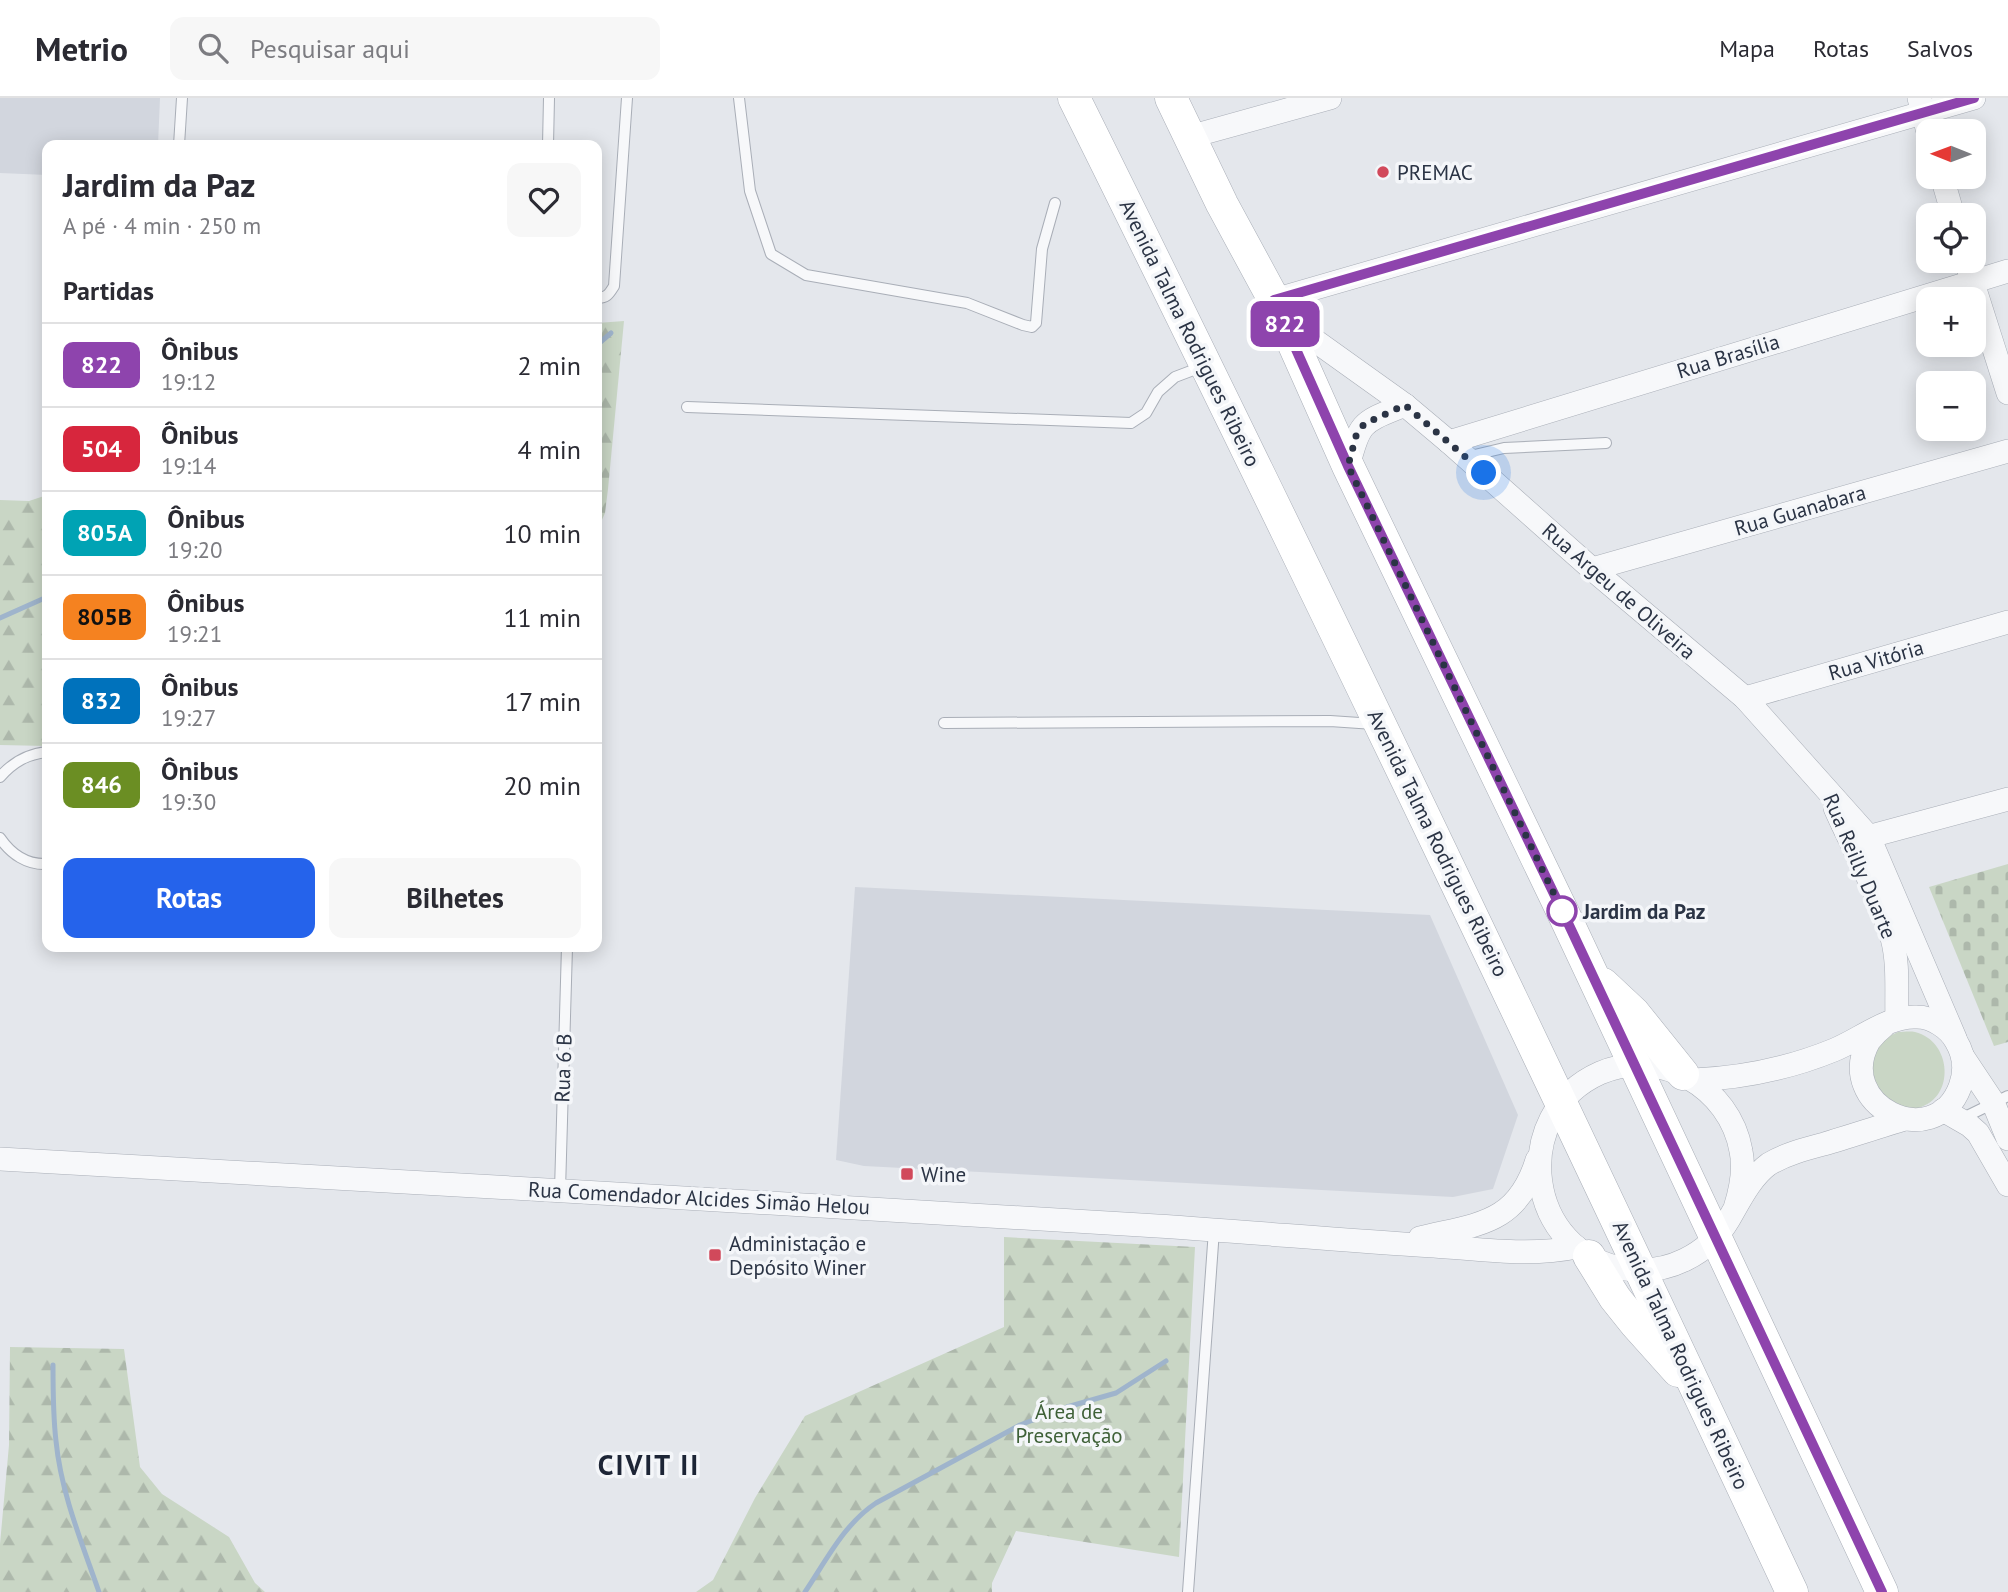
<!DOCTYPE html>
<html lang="pt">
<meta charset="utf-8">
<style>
:root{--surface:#fff;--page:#f7f7f7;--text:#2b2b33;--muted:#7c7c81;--line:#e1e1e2;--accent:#2563eb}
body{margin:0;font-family:"PT Sans",sans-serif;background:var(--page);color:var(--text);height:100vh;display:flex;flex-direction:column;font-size:26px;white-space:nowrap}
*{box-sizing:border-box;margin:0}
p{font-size:23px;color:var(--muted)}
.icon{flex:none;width:38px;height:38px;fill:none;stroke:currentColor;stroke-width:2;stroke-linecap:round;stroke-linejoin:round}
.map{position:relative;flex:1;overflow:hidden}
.drawer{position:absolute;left:42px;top:42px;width:560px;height:812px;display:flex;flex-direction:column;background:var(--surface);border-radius:14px;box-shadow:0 4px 18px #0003}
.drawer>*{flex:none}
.badge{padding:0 14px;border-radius:10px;font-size:24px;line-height:46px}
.needle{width:46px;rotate:271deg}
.tools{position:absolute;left:1916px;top:21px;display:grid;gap:14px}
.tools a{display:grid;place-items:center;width:70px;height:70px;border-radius:14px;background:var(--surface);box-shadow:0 4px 18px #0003;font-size:35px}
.you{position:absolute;width:35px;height:35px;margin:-18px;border:5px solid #fff;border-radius:50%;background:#1a73e8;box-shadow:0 0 0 10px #1a73e833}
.map>.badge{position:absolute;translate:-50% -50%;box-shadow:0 0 0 4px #fff}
h2{padding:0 21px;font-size:26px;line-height:63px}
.round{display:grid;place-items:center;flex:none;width:74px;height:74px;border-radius:14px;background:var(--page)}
.head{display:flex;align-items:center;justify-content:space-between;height:119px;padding:0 21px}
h1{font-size:33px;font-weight:700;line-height:52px}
.cta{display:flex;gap:14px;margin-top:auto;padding:14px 21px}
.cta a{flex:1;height:80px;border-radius:14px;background:var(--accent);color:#fff;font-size:28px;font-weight:700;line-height:80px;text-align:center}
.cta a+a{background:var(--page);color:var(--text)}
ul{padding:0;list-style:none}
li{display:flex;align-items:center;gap:21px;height:84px;padding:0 21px;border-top:2px solid var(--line)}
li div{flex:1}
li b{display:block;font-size:26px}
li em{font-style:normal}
li .badge{min-width:77px;font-weight:700;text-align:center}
header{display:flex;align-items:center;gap:42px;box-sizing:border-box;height:98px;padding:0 35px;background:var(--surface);border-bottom:2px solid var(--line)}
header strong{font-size:33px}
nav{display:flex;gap:38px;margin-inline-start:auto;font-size:24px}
.search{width:490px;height:63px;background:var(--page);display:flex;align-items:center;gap:18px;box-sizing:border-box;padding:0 24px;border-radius:14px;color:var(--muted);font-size:26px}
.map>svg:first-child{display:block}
.built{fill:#d2d6de}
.green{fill:#c9d6c5}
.forest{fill:url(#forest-firs)}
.cemetery{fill:url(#cemetery-stones)}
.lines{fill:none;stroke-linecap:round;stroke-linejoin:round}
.stream{stroke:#9fb4cc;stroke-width:5}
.lane-casing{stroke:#a9aeb7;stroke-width:12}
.street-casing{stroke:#a9aeb7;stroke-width:24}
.secondary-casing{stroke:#a9aeb7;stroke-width:33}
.lane{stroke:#f7f8fa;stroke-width:10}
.street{stroke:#f7f8fa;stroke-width:23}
.secondary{stroke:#fff;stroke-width:32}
.line-casing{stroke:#fff;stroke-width:16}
.line{stroke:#8e44ad;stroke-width:10}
.walk{stroke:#2b3445;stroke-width:7;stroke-dasharray:0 12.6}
.poi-dot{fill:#d1495b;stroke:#f4f6f9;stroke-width:2.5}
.stop-dot{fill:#fff;stroke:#8e44ad;stroke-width:3.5}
.labels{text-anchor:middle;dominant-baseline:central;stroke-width:7;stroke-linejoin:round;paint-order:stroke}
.poi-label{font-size:21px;fill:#2b3445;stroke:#f4f6f9;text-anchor:start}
.street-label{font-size:21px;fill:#2b3445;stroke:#f4f6f9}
.stop-label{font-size:21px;font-weight:bold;fill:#2b3445;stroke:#f4f6f9;text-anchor:start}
.park-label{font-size:21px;fill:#3f6138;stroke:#f4f6f9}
.district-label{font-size:28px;font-weight:bold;letter-spacing:2px;fill:#1d2536;stroke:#f4f6f9}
</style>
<header>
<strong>Metrio</strong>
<div class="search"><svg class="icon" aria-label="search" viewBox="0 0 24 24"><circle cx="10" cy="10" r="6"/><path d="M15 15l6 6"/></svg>Pesquisar aqui</div>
<nav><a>Mapa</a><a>Rotas</a><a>Salvos</a></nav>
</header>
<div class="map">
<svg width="2008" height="1494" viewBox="0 0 2008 1494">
<defs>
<pattern id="forest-firs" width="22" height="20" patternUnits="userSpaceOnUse" patternTransform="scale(1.75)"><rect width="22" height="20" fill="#c9d6c5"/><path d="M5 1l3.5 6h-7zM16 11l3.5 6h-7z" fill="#adb8ab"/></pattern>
<pattern id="cemetery-stones" width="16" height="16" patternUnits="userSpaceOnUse" patternTransform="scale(1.75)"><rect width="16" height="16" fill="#c9d6c5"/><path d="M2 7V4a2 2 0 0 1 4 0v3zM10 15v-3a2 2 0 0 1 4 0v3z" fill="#adb8ab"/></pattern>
</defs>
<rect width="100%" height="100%" fill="#e4e7ec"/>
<g class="built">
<polygon points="0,0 160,0 158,47 47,47 47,77 0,75"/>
<polygon points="855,789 1430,817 1518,1017 1493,1091 1453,1099 864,1068 836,1062"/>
</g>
<path class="green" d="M1898,934C1903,934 1910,933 1915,934C1952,943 1956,1000 1918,1010C1909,1013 1895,1008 1886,1006L1869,981C1873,954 1871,946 1898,934Z"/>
<g class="forest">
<polygon points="624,223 608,391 605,415 597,433 597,225"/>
<polygon points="47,397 47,648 0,647 0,402 29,403"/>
<polygon points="1004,1139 1195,1149 1179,1459 1016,1433 992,1485 992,1494 696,1494 713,1482 755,1400 805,1318 1004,1229"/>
<polygon points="10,1249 124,1251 140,1369 162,1396 229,1439 255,1485 265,1494 0,1494 0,1446 9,1347"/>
</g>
<polygon class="cemetery" points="2008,766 2008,944 1994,948 1929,789"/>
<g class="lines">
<g class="stream">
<polyline points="597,247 611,235"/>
<polyline points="0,520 47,499"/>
<path d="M53,1267C53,1292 53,1318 56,1343C61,1395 82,1445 99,1494"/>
<path d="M805,1494C826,1463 844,1426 876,1405L1020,1327L1067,1309L1116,1295L1166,1263"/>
</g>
<defs>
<g id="lane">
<polyline points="739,0 750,93 771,156 806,177 967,205 1023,227 1032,229 1036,225 1042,151 1055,105"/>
<polyline points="179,47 182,0"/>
<polyline points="548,47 549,0"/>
<path d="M597,200C607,200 609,196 614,188L627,0"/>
<polyline points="687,309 1131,325 1146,315 1158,294 1175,279 1204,268"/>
<polyline points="1466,359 1504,350 1606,345"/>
<polyline points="944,625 1330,623 1374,626"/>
<path d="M0,679C13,664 27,656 47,654"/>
<path d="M0,740C11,756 27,767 47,766"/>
<polyline points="1961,1021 2008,998"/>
<polyline points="560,1092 567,849"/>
<polyline points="1188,1494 1214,1132"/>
</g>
<g id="street">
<polyline points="1919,0 1928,34"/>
<polyline points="1189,39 1330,0"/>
<polyline points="1942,79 1953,117"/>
<polyline points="1966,163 2008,295"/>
<polyline points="1274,202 1974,0"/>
<polyline points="1282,219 1405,307 1449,344 1592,471 1745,600 1869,739 1955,940"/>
<polyline points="1449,344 2008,173"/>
<path d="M1348,368C1361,322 1361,325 1405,307"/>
<polyline points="1592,471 2008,353"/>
<polyline points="1745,600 2008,524"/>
<path d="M1835,710C1853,751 1879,796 1892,840C1899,866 1896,894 1897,921"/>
<polyline points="1856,742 2008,701"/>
<polyline points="1963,959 1993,1004 2008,1041"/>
<path d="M1694,982C1742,980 1790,970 1834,952C1859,942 1889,917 1917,919C1932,919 1949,930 1956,943C1965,958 1966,973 1960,989C1934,1057 1833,1007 1869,943C1873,938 1879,932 1884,928"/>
<polyline points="1943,1012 1969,1027 1978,1035 2008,1087"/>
<path d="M0,1061C380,1082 761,1104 1141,1127C1239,1133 1336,1142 1434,1148C1481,1151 1530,1159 1576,1149"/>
<path d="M1735,1110C1741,1091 1745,1072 1741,1053C1730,989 1660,949 1600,975C1508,1016 1525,1156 1626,1171C1667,1177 1708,1157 1729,1121C1740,1102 1751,1079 1769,1066C1786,1056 1805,1051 1824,1046C1851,1038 1878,1029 1905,1021"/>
<path d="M1420,1140C1477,1126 1517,1127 1537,1062"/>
</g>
<g id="secondary">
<path d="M1074,0C1320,495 1557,994 1792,1494"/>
<polyline points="1171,0 1222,106 1274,202 1348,368 1568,825 1882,1494"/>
<polyline points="1603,886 1634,915 1683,976"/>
<polyline points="1589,1158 1615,1200 1635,1225 1678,1273"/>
</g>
</defs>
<use href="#lane" class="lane-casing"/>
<use href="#street" class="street-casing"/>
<use href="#secondary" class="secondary-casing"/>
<use href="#lane" class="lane"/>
<use href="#street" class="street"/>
<use href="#secondary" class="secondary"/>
</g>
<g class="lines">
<defs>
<polyline id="line" points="1882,1494 1568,825 1348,368 1274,202 1974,0"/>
</defs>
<use href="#line" class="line-casing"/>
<use href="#line" class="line"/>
<polyline class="walk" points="1484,375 1405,307 1364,326 1356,338 1348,368 1568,825 1562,813"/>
</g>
<g class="poi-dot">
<circle cx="1383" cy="74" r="7"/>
<rect x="900" y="1069" width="14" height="14" rx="3.5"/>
<rect x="708" y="1150" width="14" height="14" rx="3.5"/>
</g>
<circle class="stop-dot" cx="1562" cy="813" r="14"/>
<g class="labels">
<g class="poi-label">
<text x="1397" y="74">PREMAC</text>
<text x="921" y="1076">Wine</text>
<text x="729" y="1145">Administação e<tspan x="729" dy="24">Depósito Winer</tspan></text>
</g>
<g class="street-label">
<text transform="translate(1190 235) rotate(64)">Avenida Talma Rodrigues Ribeiro</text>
<text transform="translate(1728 258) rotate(-17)">Rua Brasília</text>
<text transform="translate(1800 412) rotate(-16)">Rua Guanabara</text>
<text transform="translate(1619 493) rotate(41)">Rua Argeu de Oliveira</text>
<text transform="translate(1876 562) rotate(-16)">Rua Vitória</text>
<text transform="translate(1438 745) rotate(64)">Avenida Talma Rodrigues Ribeiro</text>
<text transform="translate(1860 768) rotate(67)">Rua Reilly Duarte</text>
<text transform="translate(563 970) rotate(-88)">Rua 6 B</text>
<text transform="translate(699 1100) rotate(3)">Rua Comendador Alcides Simão Helou</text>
<text transform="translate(1681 1257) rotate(65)">Avenida Talma Rodrigues Ribeiro</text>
</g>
<g class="stop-label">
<text x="1583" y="813">Jardim da Paz</text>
</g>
<g class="park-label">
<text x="1069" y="1313">Área de<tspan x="1069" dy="24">Preservação</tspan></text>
</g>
<g class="district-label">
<text x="649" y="1366">CIVIT II</text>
</g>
</g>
</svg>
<div class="tools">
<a><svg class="needle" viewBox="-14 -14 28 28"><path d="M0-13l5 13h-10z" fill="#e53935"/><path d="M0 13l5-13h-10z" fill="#7c7c81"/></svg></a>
<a><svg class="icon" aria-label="locate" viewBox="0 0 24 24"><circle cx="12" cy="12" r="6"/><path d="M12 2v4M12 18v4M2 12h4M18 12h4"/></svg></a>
<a>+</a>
<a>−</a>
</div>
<div class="you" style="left:1484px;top:375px"></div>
<b class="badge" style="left:1285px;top:226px;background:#8e44ad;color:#fff">822</b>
<section class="drawer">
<div class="head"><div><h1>Jardim da Paz</h1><p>A pé · 4 min · 250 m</p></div><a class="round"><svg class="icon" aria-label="heart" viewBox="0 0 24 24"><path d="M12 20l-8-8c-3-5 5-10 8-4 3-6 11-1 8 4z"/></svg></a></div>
<h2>Partidas</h2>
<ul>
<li><span class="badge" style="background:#8e44ad;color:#fff">822</span><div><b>Ônibus</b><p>19:12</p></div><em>2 min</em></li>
<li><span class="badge" style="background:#d7263d;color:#fff">504</span><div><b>Ônibus</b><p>19:14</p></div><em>4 min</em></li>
<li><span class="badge" style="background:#00a3b4;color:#fff">805A</span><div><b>Ônibus</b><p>19:20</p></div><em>10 min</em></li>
<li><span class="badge" style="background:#f58220;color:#111">805B</span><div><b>Ônibus</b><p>19:21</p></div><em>11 min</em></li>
<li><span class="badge" style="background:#0072bc;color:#fff">832</span><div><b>Ônibus</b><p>19:27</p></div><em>17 min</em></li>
<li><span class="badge" style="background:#6b8e23;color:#fff">846</span><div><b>Ônibus</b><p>19:30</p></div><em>20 min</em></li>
</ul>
<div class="cta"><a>Rotas</a><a>Bilhetes</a></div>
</section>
</div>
